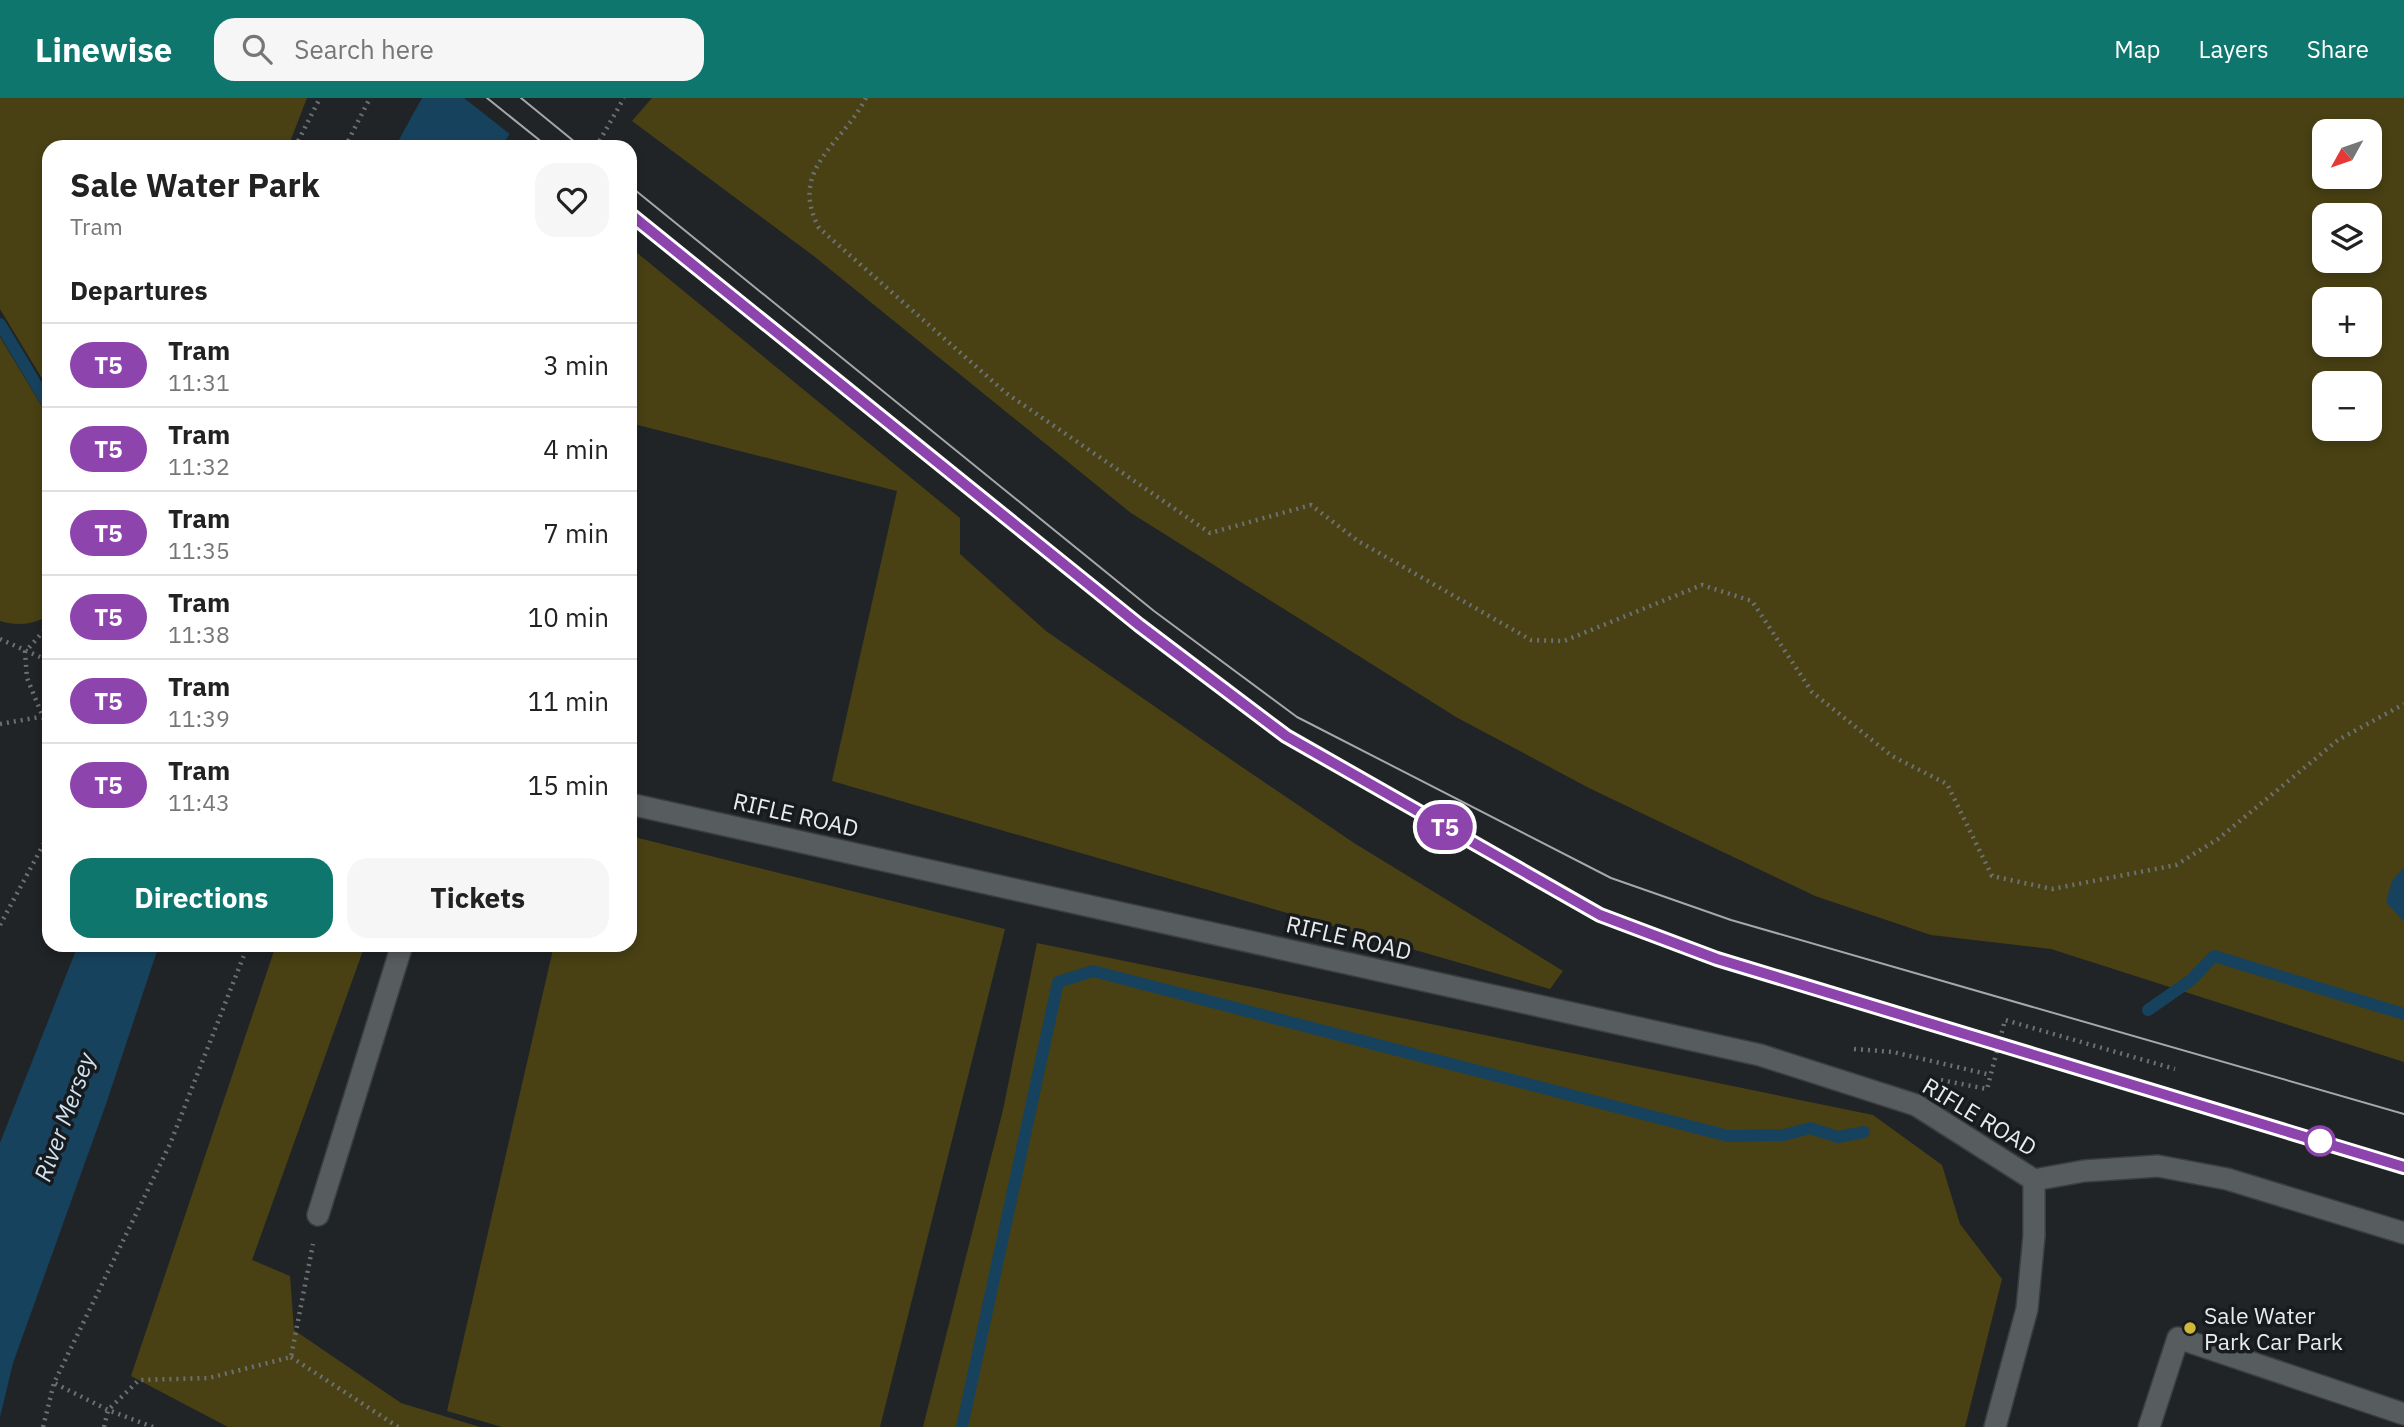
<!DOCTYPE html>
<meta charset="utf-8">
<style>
:root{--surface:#fff;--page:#f6f6f6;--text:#222;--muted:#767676;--line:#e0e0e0;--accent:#0f766e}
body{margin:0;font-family:"IBM Plex Sans",sans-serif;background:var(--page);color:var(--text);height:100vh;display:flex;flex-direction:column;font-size:26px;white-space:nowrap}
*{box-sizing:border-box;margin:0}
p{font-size:23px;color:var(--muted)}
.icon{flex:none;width:38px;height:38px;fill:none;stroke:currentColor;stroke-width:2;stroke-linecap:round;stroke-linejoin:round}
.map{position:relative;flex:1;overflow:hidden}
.panel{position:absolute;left:42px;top:42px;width:595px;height:812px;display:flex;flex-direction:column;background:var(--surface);border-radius:21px;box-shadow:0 4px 10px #0003}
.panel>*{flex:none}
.badge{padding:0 14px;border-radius:23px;font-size:24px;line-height:46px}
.needle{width:46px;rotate:230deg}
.buttons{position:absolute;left:2312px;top:21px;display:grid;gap:14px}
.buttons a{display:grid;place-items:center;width:70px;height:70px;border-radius:14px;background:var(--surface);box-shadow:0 4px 10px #0003;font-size:35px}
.map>.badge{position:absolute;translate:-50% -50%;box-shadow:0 0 0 4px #fff}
h2{padding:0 28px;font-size:26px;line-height:63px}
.round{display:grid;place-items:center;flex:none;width:74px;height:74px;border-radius:21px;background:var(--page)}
.overview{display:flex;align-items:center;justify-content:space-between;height:119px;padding:0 28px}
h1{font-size:33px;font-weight:700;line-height:52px}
.button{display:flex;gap:14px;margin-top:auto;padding:14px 28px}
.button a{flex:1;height:80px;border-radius:21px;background:var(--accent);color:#fff;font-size:28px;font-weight:700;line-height:80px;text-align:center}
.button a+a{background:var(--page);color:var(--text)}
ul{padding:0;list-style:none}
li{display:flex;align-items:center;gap:21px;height:84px;padding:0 28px;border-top:2px solid var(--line)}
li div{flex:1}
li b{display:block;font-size:26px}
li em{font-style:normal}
li .badge{min-width:77px;font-weight:700;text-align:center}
header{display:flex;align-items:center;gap:42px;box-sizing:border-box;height:98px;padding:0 35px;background:var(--accent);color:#fff}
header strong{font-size:33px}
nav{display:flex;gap:38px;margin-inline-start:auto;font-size:24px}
.search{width:490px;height:63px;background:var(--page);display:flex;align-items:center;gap:18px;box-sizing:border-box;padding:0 24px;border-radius:21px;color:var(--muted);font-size:26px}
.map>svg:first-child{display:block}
.green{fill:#494114;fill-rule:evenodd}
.water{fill:#17425d}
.pier{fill:#202427}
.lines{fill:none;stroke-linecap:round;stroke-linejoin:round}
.stream{stroke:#17425d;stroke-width:12}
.minor-casing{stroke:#3b3e40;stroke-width:24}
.path{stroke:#6d7073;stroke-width:4.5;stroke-dasharray:2 5;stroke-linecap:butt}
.minor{stroke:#575c5f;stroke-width:21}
.tram{stroke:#a5a8aa;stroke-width:2}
.line-casing{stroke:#fff;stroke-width:16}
.line{stroke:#8e44ad;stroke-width:10}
.stop-dot{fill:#fff;stroke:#8e44ad;stroke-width:3.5}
.poi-dot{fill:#cfb837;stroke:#171b1e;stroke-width:2.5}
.labels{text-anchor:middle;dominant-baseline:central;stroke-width:7;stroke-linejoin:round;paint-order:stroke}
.street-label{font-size:23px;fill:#e8eaec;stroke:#171b1e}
.poi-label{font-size:23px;fill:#e8eaec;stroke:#171b1e;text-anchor:start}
.water-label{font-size:24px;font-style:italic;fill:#d0e3f1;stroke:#171b1e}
</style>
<header>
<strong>Linewise</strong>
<div class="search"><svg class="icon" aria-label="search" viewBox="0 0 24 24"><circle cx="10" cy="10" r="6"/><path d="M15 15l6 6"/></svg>Search here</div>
<nav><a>Map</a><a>Layers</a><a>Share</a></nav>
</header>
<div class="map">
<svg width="2404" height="1329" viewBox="0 0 2404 1329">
<rect width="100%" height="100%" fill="#202427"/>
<g class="green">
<polygon points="0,0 307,0 288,49 49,49 49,292 0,211"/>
<path d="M652,0H2404V964L2051,851L1931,837L1815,798L1589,690L1456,619L1131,415L815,159L632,23ZM2324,33H2370V79H2324ZM2324,117H2370V163H2324ZM2324,201H2370V247H2324ZM2324,285H2370V331H2324Z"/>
<polygon points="630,149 960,420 960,456 1046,533 1236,665 1354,745 1563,873 1550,891 832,683 897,393 630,325"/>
<path d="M0,239L49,320V517C34,527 17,528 0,523Z"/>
<polygon points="630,738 1005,831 880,1329 502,1329 447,1313 554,847 630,847"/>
<polygon points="1037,845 1873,1017 1942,1067 1960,1126 2002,1181 1965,1329 923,1329 1003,1012"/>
<polygon points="276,847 365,847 252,1162 290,1178 294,1232 401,1305 480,1329 228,1329 131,1278"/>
</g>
<g class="water">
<polygon points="422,0 533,0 501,49 395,49"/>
<polygon points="2404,769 2404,824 2386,804 2392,783"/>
<polygon points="78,847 159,847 106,1006 13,1265 0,1319 0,1045"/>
</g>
<polygon class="pier" points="464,0 537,0 511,37"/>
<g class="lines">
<g class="stream">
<polyline points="0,226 49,308"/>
<polyline points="2148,912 2191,882 2214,858 2404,916"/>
<polyline points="962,1329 1058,884 1093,873 1728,1038 1784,1037 1810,1030 1838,1039 1864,1034"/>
</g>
<defs>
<g id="minor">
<polyline points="630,706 1760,957 1916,1007 2034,1082 2084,1073 2158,1068 2227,1081 2404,1135"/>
<polyline points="318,1117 402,847"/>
<polyline points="1995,1329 2027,1211 2034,1138 2034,1082"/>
<polyline points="2149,1329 2178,1240 2404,1316"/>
</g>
</defs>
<use href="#minor" class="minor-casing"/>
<g class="path">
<path d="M866,0C841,48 788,71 819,130L1006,295L1210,435L1311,407L1358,443L1531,542L1564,543L1702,487L1752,503L1812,594L1892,658L1947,686L1992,778L2052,791L2176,767L2218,741L2338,642L2404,606"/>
<polyline points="295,49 320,0"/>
<polyline points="345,49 370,0"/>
<polyline points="596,49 624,0"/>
<polyline points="49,527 25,554 27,580 49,634"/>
<polyline points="0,541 49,563"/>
<polyline points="0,626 40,619"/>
<polyline points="0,827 49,736"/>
<polyline points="1854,951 1893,954 1991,977"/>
<polyline points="1941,982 1987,991 2005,922 2175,971"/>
<polyline points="291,1259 398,1329"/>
<polyline points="43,1329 54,1285"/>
<polyline points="104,1329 108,1312 139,1282 209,1280 291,1259 313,1146"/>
<polyline points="153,1329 108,1312 54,1285 170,1046 248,847"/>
</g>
<use href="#minor" class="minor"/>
<g class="tram">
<polyline points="487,0 548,49"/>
<polyline points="521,0 581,49"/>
<polyline points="630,88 1154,513 1297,619 1611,780 1731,822 2404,1016"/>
<polyline points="630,116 1139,527 1286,638 1600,817 1717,861 2404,1069"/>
</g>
</g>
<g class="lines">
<defs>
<polyline id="line" points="630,116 1139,527 1286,638 1600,817 1717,861 2404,1069"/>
</defs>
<use href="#line" class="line-casing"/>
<use href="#line" class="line"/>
</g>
<circle class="stop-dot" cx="2320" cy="1043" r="14"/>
<circle class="poi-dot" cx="2190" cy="1230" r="7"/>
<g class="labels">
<g class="street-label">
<text transform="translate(796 716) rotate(13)">RIFLE ROAD</text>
<text transform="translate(1349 839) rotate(13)">RIFLE ROAD</text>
<text transform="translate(1980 1018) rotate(31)">RIFLE ROAD</text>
</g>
<g class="poi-label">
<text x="2204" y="1217">Sale Water<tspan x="2204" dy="26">Park Car Park</tspan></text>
</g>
<g class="water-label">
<text transform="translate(64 1019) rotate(-70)">River Mersey</text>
</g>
</g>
</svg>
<div class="buttons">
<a><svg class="needle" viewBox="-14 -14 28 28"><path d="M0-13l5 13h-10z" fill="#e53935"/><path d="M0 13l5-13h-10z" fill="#767676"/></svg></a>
<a><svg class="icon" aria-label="layers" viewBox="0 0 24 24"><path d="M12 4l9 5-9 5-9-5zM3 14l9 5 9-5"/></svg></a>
<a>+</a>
<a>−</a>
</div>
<b class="badge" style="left:1445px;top:729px;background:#8e44ad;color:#fff">T5</b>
<section class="panel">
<div class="overview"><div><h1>Sale Water Park</h1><p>Tram</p></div><a class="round"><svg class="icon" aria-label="heart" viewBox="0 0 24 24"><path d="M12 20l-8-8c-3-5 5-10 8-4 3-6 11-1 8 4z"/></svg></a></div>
<h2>Departures</h2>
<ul>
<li><span class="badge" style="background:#8e44ad;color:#fff">T5</span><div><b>Tram</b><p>11:31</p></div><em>3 min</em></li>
<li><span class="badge" style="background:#8e44ad;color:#fff">T5</span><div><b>Tram</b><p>11:32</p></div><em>4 min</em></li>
<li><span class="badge" style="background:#8e44ad;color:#fff">T5</span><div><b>Tram</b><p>11:35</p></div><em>7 min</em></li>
<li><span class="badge" style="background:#8e44ad;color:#fff">T5</span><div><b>Tram</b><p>11:38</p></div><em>10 min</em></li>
<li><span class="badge" style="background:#8e44ad;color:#fff">T5</span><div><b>Tram</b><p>11:39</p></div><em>11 min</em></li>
<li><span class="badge" style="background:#8e44ad;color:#fff">T5</span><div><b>Tram</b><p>11:43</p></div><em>15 min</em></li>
</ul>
<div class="button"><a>Directions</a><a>Tickets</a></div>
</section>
</div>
